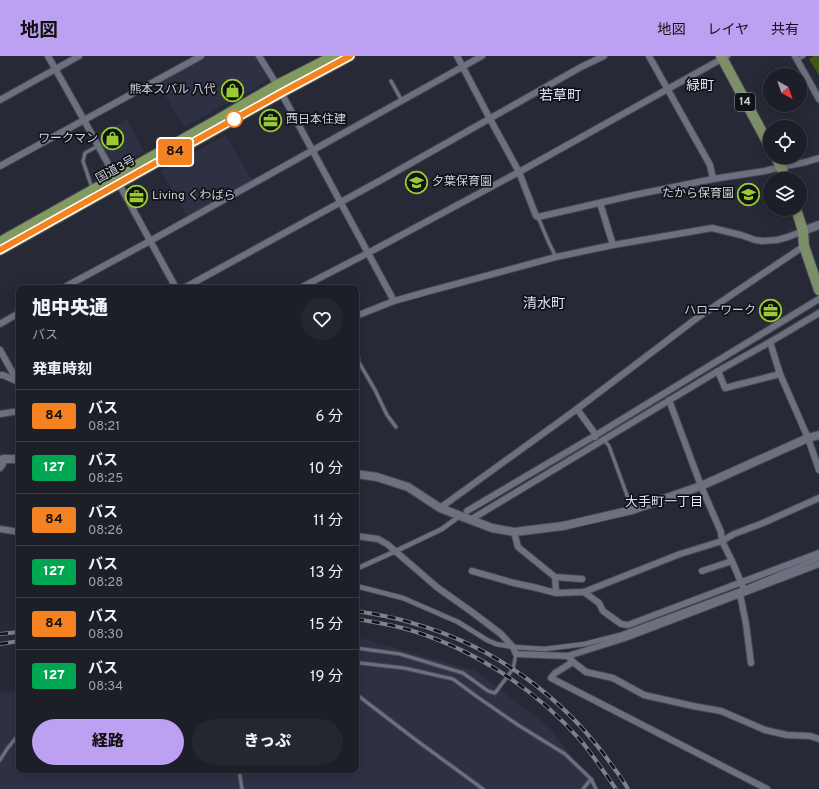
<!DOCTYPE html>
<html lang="ja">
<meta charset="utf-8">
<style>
:root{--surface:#1d1f28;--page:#252730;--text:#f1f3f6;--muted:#a0a2a8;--line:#3b3d45;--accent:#bca0f2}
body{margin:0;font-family:Overpass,"Noto Sans JP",sans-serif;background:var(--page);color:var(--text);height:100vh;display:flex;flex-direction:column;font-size:15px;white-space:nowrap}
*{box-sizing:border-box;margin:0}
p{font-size:13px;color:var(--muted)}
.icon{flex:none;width:22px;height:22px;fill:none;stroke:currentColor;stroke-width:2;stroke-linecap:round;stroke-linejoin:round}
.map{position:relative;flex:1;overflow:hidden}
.panel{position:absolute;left:16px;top:229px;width:343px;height:488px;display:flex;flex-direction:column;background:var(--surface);border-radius:8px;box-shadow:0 2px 10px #0003,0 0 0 1px var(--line)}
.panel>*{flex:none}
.badge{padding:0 8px;border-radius:3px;font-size:14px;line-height:26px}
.needle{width:26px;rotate:140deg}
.controls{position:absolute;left:763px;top:12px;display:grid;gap:8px}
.controls a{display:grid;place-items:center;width:44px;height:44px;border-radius:50%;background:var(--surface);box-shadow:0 2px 10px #0003,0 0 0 1px var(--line);font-size:20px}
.map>.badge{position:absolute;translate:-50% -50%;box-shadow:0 0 0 2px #fff}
h2{padding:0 16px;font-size:15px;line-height:36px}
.round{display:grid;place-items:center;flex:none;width:42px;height:42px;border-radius:21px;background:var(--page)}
.headline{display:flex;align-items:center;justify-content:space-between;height:68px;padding:0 16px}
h1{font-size:19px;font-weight:800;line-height:30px}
.action{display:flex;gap:8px;margin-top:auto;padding:8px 16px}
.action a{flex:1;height:46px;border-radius:24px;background:var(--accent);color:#111;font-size:16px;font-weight:800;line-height:46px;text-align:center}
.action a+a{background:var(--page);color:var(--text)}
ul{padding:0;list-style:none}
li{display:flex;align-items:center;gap:12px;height:52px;padding:0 16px;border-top:1px solid var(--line)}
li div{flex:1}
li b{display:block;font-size:15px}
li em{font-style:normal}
li .badge{min-width:44px;font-weight:700;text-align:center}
header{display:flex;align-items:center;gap:24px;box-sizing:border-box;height:56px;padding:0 20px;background:var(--accent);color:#111}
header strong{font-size:19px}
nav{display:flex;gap:22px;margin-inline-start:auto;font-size:14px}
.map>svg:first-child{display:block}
.built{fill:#2e3144}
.green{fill:#435817}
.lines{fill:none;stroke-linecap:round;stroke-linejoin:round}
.service-casing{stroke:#454752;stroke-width:5}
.pedestrian-casing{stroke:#454752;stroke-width:6}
.minor-casing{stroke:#454752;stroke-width:8}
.tertiary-casing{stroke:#454752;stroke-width:10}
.primary-casing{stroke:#454752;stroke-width:12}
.trunk-casing{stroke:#454752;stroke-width:12}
.service{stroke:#6d707f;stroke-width:3}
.pedestrian{stroke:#6d707f;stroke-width:4.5}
.minor{stroke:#6d707f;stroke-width:6}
.tertiary{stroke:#6d707f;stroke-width:8}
.primary{stroke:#7d8f68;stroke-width:10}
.trunk{stroke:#829a60;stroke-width:10}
.rail-casing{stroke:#7f818b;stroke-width:4}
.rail{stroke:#111218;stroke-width:2.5;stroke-dasharray:8;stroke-linecap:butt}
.line-casing{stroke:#fff;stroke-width:9}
.line{stroke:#f58220;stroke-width:6}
.stop-dot{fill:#fff;stroke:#f58220;stroke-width:2}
.labels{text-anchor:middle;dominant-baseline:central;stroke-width:3.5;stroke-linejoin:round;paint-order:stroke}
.shield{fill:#111218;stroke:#9698a0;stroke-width:1}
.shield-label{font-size:11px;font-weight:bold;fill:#cfd1da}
.poi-label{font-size:12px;fill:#cfd1da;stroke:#111218;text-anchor:end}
.street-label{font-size:12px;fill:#cfd1da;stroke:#111218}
.neighbourhood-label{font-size:13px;fill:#dfe2f4;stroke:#111218}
.quarter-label{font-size:14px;fill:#dfe2f4;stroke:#111218}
</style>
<header>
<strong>地図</strong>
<nav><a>地図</a><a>レイヤ</a><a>共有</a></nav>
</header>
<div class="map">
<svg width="819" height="733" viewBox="0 0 819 733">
<rect width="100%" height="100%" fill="#272936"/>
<g class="built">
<polygon points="208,0 255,0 268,24 252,34 184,71 158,27"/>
<polygon points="127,63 144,95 114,112 96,80"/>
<polygon points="226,79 252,124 187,161 161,115"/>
<polygon points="356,581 476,615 548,670 597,733 0,733 0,637 19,634 19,714 356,714"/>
</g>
<polygon class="green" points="814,0 819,0 819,19 809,3"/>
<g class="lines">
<defs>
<g id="service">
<polyline points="797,4 804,0"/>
<polyline points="391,25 402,45"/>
<polyline points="92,132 83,105 85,97 98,90"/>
<polyline points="538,161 549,187 556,201"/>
<polyline points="357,303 375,334 387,359 396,371"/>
<polyline points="604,384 609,390 632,453"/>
<polyline points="356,592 400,598 463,617 488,635 495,637 513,613 516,598"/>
<polyline points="356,609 360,607 404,612 453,623 476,640 518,669 565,698 591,723 596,733"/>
<polyline points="356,638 416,684 483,733"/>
<polyline points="0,704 7,693 19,678"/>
<polyline points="239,714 242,733"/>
<polyline points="583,733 591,723"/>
</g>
<g id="pedestrian">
<polyline points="356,513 396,495 442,473 461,459"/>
<polyline points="356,530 403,542 458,566 487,584 496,588 513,591 545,593 585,588 620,579 744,533 819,502"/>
</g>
<g id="minor">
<polyline points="48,0 84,64 176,232"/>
<polyline points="259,0 277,29 394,245"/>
<polyline points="457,0 490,63 519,116 536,160 538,161 634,139 713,123 765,115 781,111 806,106 819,102"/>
<polyline points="649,0 710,109 713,123"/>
<polyline points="795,0 819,43"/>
<polyline points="0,44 79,0"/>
<polyline points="0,110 201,0"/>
<polyline points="600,147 613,189"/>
<polyline points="63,232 150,185 482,0"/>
<polyline points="184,232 383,123 581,11 604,0"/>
<polyline points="300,232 368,197 519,116 727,0"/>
<polyline points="356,260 394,245 426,236 556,201 613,189 712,172 741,179 755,184 762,185 777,184 788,181 803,175"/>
<polyline points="0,268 19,257"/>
<polyline points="770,286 780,318 808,382 819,414"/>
<polyline points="0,294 19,328"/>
<polyline points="356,303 357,303"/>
<polyline points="718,315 725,332 780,318"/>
<polyline points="0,319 3,319 18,326"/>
<polyline points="669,344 701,430 721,476 722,485 732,505 745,536"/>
<polyline points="577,353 596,379 595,381"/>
<polyline points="0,358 19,355"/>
<polyline points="0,412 3,408 4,403"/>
<polyline points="440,452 577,353 697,262 804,190"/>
<polyline points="467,455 596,379 819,243"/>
<polyline points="470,464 718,315 770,286 819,257"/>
<polyline points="0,473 19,476"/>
<polyline points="514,476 518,491 555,521 582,523"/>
<polyline points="356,480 378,483 387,488 438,532 472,556 501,578 513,591 516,598 568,600 625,582 819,508"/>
<polyline points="472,515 514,527 537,532 556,537 584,536 680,498 722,485 734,478 763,467 819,442"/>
<polyline points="702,515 732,505"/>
<polyline points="555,521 556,537"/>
<polyline points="584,536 599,547 603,555 621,568 628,569 819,497"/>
<polyline points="740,538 746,568 751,607"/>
<polyline points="568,600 573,606 586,616 613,622 644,639 693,650 721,655 765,674 787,679 810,680 819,683"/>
<polyline points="573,606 555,617 551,622 767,733"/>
</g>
<g id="tertiary">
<polyline points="803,175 819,169"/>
<polyline points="0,404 4,403 19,403"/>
<polyline points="356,418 377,421 408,431 440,452 492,472 514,476 563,470 632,454 701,430 808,382 819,379"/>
</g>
<g id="primary">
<polyline points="721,0 770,91"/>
<polyline points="776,101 781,111 785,123"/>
<polyline points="796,153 803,175 804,190 819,234"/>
</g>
<g id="trunk">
<polyline points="0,186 217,64 277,29 334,0"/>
<polyline points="0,194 281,37 350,0"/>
</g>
</defs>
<use href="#service" class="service-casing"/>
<use href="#pedestrian" class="pedestrian-casing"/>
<use href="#minor" class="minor-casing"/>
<use href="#tertiary" class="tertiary-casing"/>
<use href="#primary" class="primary-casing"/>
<use href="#trunk" class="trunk-casing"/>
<use href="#service" class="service"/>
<use href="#pedestrian" class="pedestrian"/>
<use href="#minor" class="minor"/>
<use href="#tertiary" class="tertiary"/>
<use href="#primary" class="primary"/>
<use href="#trunk" class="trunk"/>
<defs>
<g id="rail">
<path d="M356,555C375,558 394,561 412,567C492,589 563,640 611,708C617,716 623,724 628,733"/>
<path d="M356,563C375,566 394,569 413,575C477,595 538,635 582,686C594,701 605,717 616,733"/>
<polyline points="0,578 19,576"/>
<polyline points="0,588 19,585"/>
</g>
</defs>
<use href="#rail" class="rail-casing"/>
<use href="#rail" class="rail"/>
</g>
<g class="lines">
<defs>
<polyline id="line" points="0,194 281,37 350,0"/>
</defs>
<use href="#line" class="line-casing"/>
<use href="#line" class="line"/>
</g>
<defs>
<symbol id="shop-ring" viewBox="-11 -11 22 22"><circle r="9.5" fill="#111218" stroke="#9bcb32" stroke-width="1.5"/><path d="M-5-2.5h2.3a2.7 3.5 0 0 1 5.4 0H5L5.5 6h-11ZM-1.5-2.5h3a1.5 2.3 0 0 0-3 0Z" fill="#9bcb32"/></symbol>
<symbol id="office-ring" viewBox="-11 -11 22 22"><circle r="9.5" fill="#111218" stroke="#9bcb32" stroke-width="1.5"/><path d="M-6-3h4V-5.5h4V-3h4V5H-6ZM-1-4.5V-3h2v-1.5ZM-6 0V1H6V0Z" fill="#9bcb32"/></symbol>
<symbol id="school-ring" viewBox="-11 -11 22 22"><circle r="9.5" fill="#111218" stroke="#9bcb32" stroke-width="1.5"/><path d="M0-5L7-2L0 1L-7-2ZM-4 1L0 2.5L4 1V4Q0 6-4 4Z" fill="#9bcb32"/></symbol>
</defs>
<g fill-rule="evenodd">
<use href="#shop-ring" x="220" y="22" width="25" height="25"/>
<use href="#office-ring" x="258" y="52" width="25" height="25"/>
<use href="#shop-ring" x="100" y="70" width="25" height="25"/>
<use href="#school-ring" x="404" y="114" width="25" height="25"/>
<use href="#school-ring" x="736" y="126" width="25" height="25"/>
<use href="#office-ring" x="124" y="128" width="25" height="25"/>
<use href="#office-ring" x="758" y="242" width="25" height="25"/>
</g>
<circle class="stop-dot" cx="234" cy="63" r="8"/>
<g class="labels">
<rect class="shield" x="735" y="37" width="20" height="18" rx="3"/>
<g class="shield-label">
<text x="745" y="46">14</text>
</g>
<g class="poi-label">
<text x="216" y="34">熊本スバル 八代</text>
<text x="286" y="64" text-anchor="start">西日本住建</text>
<text x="98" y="83">ワークマン</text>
<text x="432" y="126" text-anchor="start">夕葉保育園</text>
<text x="734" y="138">たから保育園</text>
<text x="152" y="140" text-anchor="start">Living くわばら</text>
<text x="756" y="255">ハローワーク</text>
</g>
<g class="street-label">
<text transform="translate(116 114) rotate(-29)">国道3号</text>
</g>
<g class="neighbourhood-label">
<text x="664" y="447">大手町一丁目</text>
</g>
<g class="quarter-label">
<text x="700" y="30">緑町</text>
<text x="560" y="40">若草町</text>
<text x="544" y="248">清水町</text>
</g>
</g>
</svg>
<div class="controls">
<a><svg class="needle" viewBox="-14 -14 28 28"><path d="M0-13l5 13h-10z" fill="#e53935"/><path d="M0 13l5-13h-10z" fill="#a0a2a8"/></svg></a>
<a><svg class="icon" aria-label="locate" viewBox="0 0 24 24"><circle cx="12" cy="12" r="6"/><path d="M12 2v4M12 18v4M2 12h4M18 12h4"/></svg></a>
<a><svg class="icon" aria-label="layers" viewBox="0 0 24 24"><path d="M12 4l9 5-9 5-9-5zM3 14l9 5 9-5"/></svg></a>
</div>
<b class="badge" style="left:175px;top:96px;background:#f58220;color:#111">84</b>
<section class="panel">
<div class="headline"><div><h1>旭中央通</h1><p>バス</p></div><a class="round"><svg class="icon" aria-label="heart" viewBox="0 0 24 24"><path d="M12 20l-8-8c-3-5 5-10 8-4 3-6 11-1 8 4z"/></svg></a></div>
<h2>発車時刻</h2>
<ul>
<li><span class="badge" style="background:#f58220;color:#111">84</span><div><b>バス</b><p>08:21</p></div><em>6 分</em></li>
<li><span class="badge" style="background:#00a651;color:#fff">127</span><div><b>バス</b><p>08:25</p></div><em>10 分</em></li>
<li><span class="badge" style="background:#f58220;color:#111">84</span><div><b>バス</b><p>08:26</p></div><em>11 分</em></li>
<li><span class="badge" style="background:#00a651;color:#fff">127</span><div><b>バス</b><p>08:28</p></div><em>13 分</em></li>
<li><span class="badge" style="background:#f58220;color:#111">84</span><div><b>バス</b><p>08:30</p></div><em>15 分</em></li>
<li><span class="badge" style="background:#00a651;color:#fff">127</span><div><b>バス</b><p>08:34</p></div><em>19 分</em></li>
</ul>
<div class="action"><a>経路</a><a>きっぷ</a></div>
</section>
</div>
